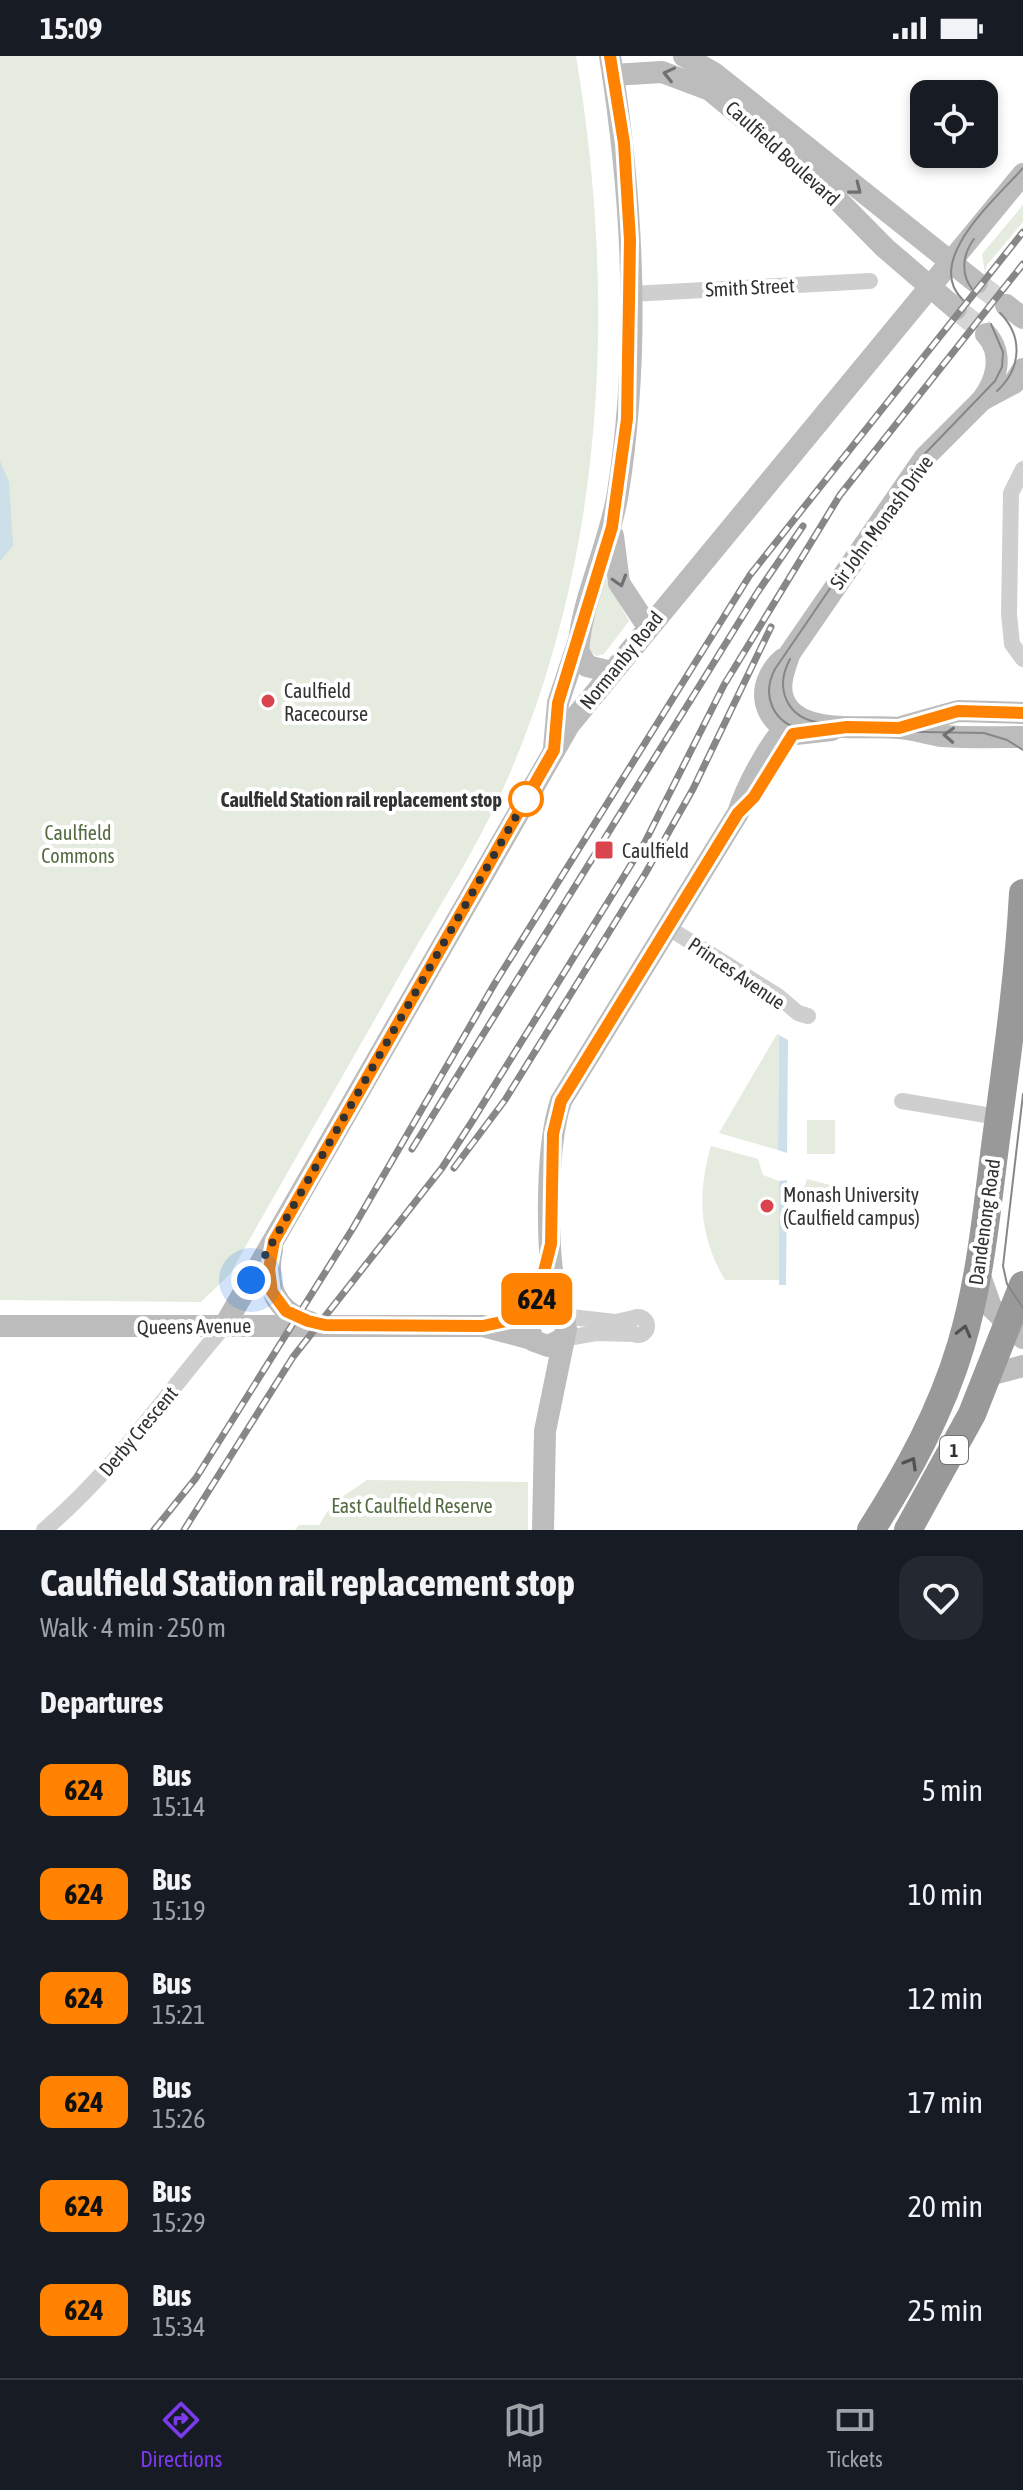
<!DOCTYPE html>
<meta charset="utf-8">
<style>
:root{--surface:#171b24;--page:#242831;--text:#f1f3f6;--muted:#9ea1a6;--line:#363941;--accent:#7c3aed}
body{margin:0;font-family:"Asap Condensed",sans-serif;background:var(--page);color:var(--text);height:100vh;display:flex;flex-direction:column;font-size:30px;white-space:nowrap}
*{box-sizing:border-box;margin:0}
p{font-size:26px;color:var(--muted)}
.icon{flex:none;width:44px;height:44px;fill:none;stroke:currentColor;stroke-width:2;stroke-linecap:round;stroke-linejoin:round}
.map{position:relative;height:1474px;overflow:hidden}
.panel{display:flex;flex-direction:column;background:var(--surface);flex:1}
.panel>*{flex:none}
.badge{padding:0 16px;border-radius:12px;font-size:28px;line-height:52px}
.controls{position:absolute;left:910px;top:24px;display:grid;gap:16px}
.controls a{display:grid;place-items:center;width:88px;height:88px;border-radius:16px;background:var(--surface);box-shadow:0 4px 12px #0003;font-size:40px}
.you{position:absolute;width:40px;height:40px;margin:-20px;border:6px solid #fff;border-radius:50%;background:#1a73e8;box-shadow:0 0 0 12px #1a73e833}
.map>.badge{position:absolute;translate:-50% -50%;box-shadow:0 0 0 4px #fff}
h2{padding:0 40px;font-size:30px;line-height:72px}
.round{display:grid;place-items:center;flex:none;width:84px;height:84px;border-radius:24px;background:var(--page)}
.summary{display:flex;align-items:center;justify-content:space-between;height:136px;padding:0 40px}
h1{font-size:38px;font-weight:700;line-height:60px}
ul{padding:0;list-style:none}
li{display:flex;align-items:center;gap:24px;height:104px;padding:0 40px}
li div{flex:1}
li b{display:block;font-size:30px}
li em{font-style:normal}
li .badge{min-width:88px;font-weight:700;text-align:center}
.status{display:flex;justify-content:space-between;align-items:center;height:56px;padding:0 40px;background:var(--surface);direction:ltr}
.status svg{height:22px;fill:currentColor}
.tabs{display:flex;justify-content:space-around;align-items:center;height:112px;border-top:2px solid var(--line);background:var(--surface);font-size:22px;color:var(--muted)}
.tabs a{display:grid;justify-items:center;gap:4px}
.tabs .current{color:var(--accent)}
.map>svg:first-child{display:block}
.green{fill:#e5ebdf}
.water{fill:#cddfe9}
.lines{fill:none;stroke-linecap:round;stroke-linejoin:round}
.secondary-tunnel{stroke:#d6d6d6;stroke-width:22;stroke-dasharray:22 11;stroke-linecap:butt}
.street{stroke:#cfcfcf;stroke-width:16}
.secondary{stroke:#bcbcbc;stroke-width:22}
.highway{stroke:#999;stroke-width:28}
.tram{stroke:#878787;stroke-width:2}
.rail-casing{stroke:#878787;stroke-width:7}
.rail{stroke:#fff;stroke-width:4;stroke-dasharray:12;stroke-linecap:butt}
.oneway{stroke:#707070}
.oneway2{stroke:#515151}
.line-casing{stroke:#fff;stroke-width:18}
.line{stroke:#ff8200;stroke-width:12}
.walk{stroke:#323232;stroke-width:8;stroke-dasharray:0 14.4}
.poi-dot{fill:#d9444e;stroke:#fff;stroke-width:3}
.stop-dot{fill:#fff;stroke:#ff8200;stroke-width:4}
.labels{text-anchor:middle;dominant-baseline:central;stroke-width:8;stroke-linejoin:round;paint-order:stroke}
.shield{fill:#fff;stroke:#707070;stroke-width:2}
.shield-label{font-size:18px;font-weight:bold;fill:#323232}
.street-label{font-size:20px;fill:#323232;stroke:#fff}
.poi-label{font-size:20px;fill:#323232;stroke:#fff;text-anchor:start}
.stop-label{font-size:20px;font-weight:bold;fill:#323232;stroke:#fff;text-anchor:end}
.park-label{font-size:20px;fill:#556c42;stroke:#fff}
</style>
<div class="status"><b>15:09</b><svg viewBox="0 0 49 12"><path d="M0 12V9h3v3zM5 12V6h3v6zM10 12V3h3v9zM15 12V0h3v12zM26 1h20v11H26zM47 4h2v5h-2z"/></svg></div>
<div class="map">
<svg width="1023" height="1474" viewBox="0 0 1023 1474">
<rect width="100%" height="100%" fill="#fff"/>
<g class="green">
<path d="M0,0H576C617,244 606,503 503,733C476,794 438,852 405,910C347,1013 288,1115 230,1218L201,1246L0,1244Z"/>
<polygon points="1023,149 1023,166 987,209 985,217 982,198"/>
<polygon points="604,519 629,565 604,598 596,600 584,589"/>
<polygon points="777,978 779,979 778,1094 719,1077"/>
<rect x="807" y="1064" width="28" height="34"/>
<path d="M711,1090L758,1103L763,1119L779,1125V1224H725C699,1180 697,1138 711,1090Z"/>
<polygon points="807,1123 838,1131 833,1151 801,1143"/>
<polygon points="367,1424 528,1426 528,1474 295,1474 299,1469 319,1469 333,1447"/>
</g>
<g class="water">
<polygon points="0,405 9,426 13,490 0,505"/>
<polygon points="779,979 788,984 787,1097 778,1094"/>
<polygon points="787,1124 786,1229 779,1229 779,1125"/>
</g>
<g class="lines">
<g class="secondary-tunnel">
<polyline points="977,227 1006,249"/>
<polyline points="956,253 985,276"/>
</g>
<g class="street">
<polyline points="631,238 870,225"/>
<polyline points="1023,413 1011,437 1009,558 1012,588 1023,603"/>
<polyline points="667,871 778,940 798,957 808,960"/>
<polyline points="902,1045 998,1061"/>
<polyline points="562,1260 615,1266 634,1262"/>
<circle cx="638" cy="1270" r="9"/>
<polyline points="562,1283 596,1277 634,1278"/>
<path d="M44,1474C115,1414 165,1339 225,1269"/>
</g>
<g class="secondary">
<path d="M610,0C633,144 641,291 618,436C610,489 582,541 578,595L587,610L611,616"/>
<polyline points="684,0 714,17 977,227"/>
<polyline points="613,19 662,16 710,34 817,123 885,192 956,253"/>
<polyline points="1006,249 1023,262"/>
<path d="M1023,313L1014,327L982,344L925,401L790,597C783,616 774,638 791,655C812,678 871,669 899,672C914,673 928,678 942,680C969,682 996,681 1023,681"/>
<path d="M982,344C997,324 1004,298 986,278"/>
<polyline points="613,480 619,527 648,571"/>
<path d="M783,603C755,628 760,664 796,678L832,674"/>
<polyline points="904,670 958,655 1023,657"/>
<polyline points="554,692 558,647 578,587"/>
<path d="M272,1194C265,1228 274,1256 310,1266"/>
<polyline points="979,1217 991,1251 1023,1282"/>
<path d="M560,1258C545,1210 545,1093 561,1045L738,757C747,729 774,677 797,660"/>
<polyline points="225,1269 569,669 1023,118"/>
<polyline points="0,1270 483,1270 532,1283"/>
<polyline points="989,1319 1023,1310"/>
<path d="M543,1474L545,1375L566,1273C564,1254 548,1247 533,1259L528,1271L534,1285L548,1290L561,1284"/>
</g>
<g class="highway">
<path d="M871,1474C908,1416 941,1356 961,1289C983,1215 988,1137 999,1061C1009,987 1019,912 1023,837"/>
<polyline points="908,1474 972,1358 1023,1229"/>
</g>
<g class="tram">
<path d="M972,233C960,217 963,198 974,183"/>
<path d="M963,244C922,205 997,142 1023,112"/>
<path d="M991,268L1003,296L1002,311L995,325L915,408L775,613C761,640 773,667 803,674L984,677L1007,684L1023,694"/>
<path d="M997,335C1022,312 1023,280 1000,257"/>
<path d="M790,603C774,633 787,663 822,667"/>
<polyline points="1023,1038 1003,1210 1007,1228 1023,1252"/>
</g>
<defs>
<g id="rail">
<polyline points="412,1093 757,537 803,470"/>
<polyline points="454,1112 505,1044 645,818 693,733 771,571"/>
<polyline points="154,1474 196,1422 353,1172 495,927 750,519 1023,176"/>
<polyline points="184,1474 293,1301 442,1112 473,1064 645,786 724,629 840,439 1023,208"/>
</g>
</defs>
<use href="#rail" class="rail-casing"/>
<use href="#rail" class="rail"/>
</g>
<defs><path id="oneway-chevron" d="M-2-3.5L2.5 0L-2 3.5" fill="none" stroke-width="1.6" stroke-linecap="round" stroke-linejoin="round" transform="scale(2)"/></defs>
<g class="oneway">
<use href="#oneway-chevron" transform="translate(669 18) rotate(-167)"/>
<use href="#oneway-chevron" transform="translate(856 133) rotate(38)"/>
<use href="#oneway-chevron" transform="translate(620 525) rotate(73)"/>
<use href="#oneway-chevron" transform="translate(949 679) rotate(-177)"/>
</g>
<g class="oneway2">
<use href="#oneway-chevron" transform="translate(964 1275) rotate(-76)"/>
<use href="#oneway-chevron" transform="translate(911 1407) rotate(-60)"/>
</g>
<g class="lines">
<defs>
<polyline id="line" points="610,0 624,87 630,184 627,363 612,471 558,647 554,694 274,1185 269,1213 272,1236 286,1255 308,1265 325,1269 483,1270 533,1259 551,1188 553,1078 561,1045 738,757 754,741 793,678 847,671 899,672 958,655 1023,657"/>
</defs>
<use href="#line" class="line-casing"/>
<use href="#line" class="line"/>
<polyline class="walk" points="251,1224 526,743"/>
</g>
<g class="poi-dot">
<circle cx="268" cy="645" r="8"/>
<rect x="594" y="784" width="20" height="20" rx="4"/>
<circle cx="767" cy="1150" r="8"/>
</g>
<circle class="stop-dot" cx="526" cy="743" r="16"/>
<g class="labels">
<rect class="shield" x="940" y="1380" width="28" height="28" rx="6"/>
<g class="shield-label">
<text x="954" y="1394">1</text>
</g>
<g class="street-label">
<text transform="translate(783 97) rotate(42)">Caulfield Boulevard</text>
<text transform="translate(750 231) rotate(-3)">Smith Street</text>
<text transform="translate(881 466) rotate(-54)">Sir John Monash Drive</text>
<text transform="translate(621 604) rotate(-51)">Normanby Road</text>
<text transform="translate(737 917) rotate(34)">Princes Avenue</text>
<text transform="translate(984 1166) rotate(-82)">Dandenong Road</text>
<text transform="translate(194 1270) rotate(-1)">Queens Avenue</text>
<text transform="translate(138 1375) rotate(-50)">Derby Crescent</text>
</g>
<g class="poi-label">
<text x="284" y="634">Caulfield<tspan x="284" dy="23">Racecourse</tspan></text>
<text x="622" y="794">Caulfield</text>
<text x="783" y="1138">Monash University<tspan x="783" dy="23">(Caulfield campus)</tspan></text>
</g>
<g class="stop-label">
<text x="502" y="743">Caulfield Station rail replacement stop</text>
</g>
<g class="park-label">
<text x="78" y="776">Caulfield<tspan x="78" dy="23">Commons</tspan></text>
<text x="412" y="1449">East Caulfield Reserve</text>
</g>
</g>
</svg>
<div class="controls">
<a><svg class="icon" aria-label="locate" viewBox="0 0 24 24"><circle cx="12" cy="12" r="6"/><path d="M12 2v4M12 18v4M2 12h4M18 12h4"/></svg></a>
</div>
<div class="you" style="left:251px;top:1224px"></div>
<b class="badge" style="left:537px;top:1243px;background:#ff8200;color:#111">624</b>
</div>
<section class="panel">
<div class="summary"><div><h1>Caulfield Station rail replacement stop</h1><p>Walk · 4 min · 250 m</p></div><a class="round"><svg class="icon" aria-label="heart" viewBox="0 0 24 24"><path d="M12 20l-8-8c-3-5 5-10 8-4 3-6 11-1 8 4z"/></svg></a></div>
<h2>Departures</h2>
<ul>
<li><span class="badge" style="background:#ff8200;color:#111">624</span><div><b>Bus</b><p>15:14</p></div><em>5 min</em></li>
<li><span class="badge" style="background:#ff8200;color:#111">624</span><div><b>Bus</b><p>15:19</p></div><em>10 min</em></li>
<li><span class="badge" style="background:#ff8200;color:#111">624</span><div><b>Bus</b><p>15:21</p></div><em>12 min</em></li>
<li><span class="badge" style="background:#ff8200;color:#111">624</span><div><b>Bus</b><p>15:26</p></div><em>17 min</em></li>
<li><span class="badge" style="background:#ff8200;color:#111">624</span><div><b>Bus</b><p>15:29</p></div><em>20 min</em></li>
<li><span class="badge" style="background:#ff8200;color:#111">624</span><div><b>Bus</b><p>15:34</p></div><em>25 min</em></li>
</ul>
</section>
<nav class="tabs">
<a class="current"><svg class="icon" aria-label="directions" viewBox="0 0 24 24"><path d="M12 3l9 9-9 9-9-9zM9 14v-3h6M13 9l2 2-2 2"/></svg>Directions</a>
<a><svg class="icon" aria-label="map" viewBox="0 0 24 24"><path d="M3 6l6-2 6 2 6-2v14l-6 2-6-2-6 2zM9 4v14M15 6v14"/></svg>Map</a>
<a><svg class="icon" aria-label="tickets" viewBox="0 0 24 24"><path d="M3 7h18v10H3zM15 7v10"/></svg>Tickets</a>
</nav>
